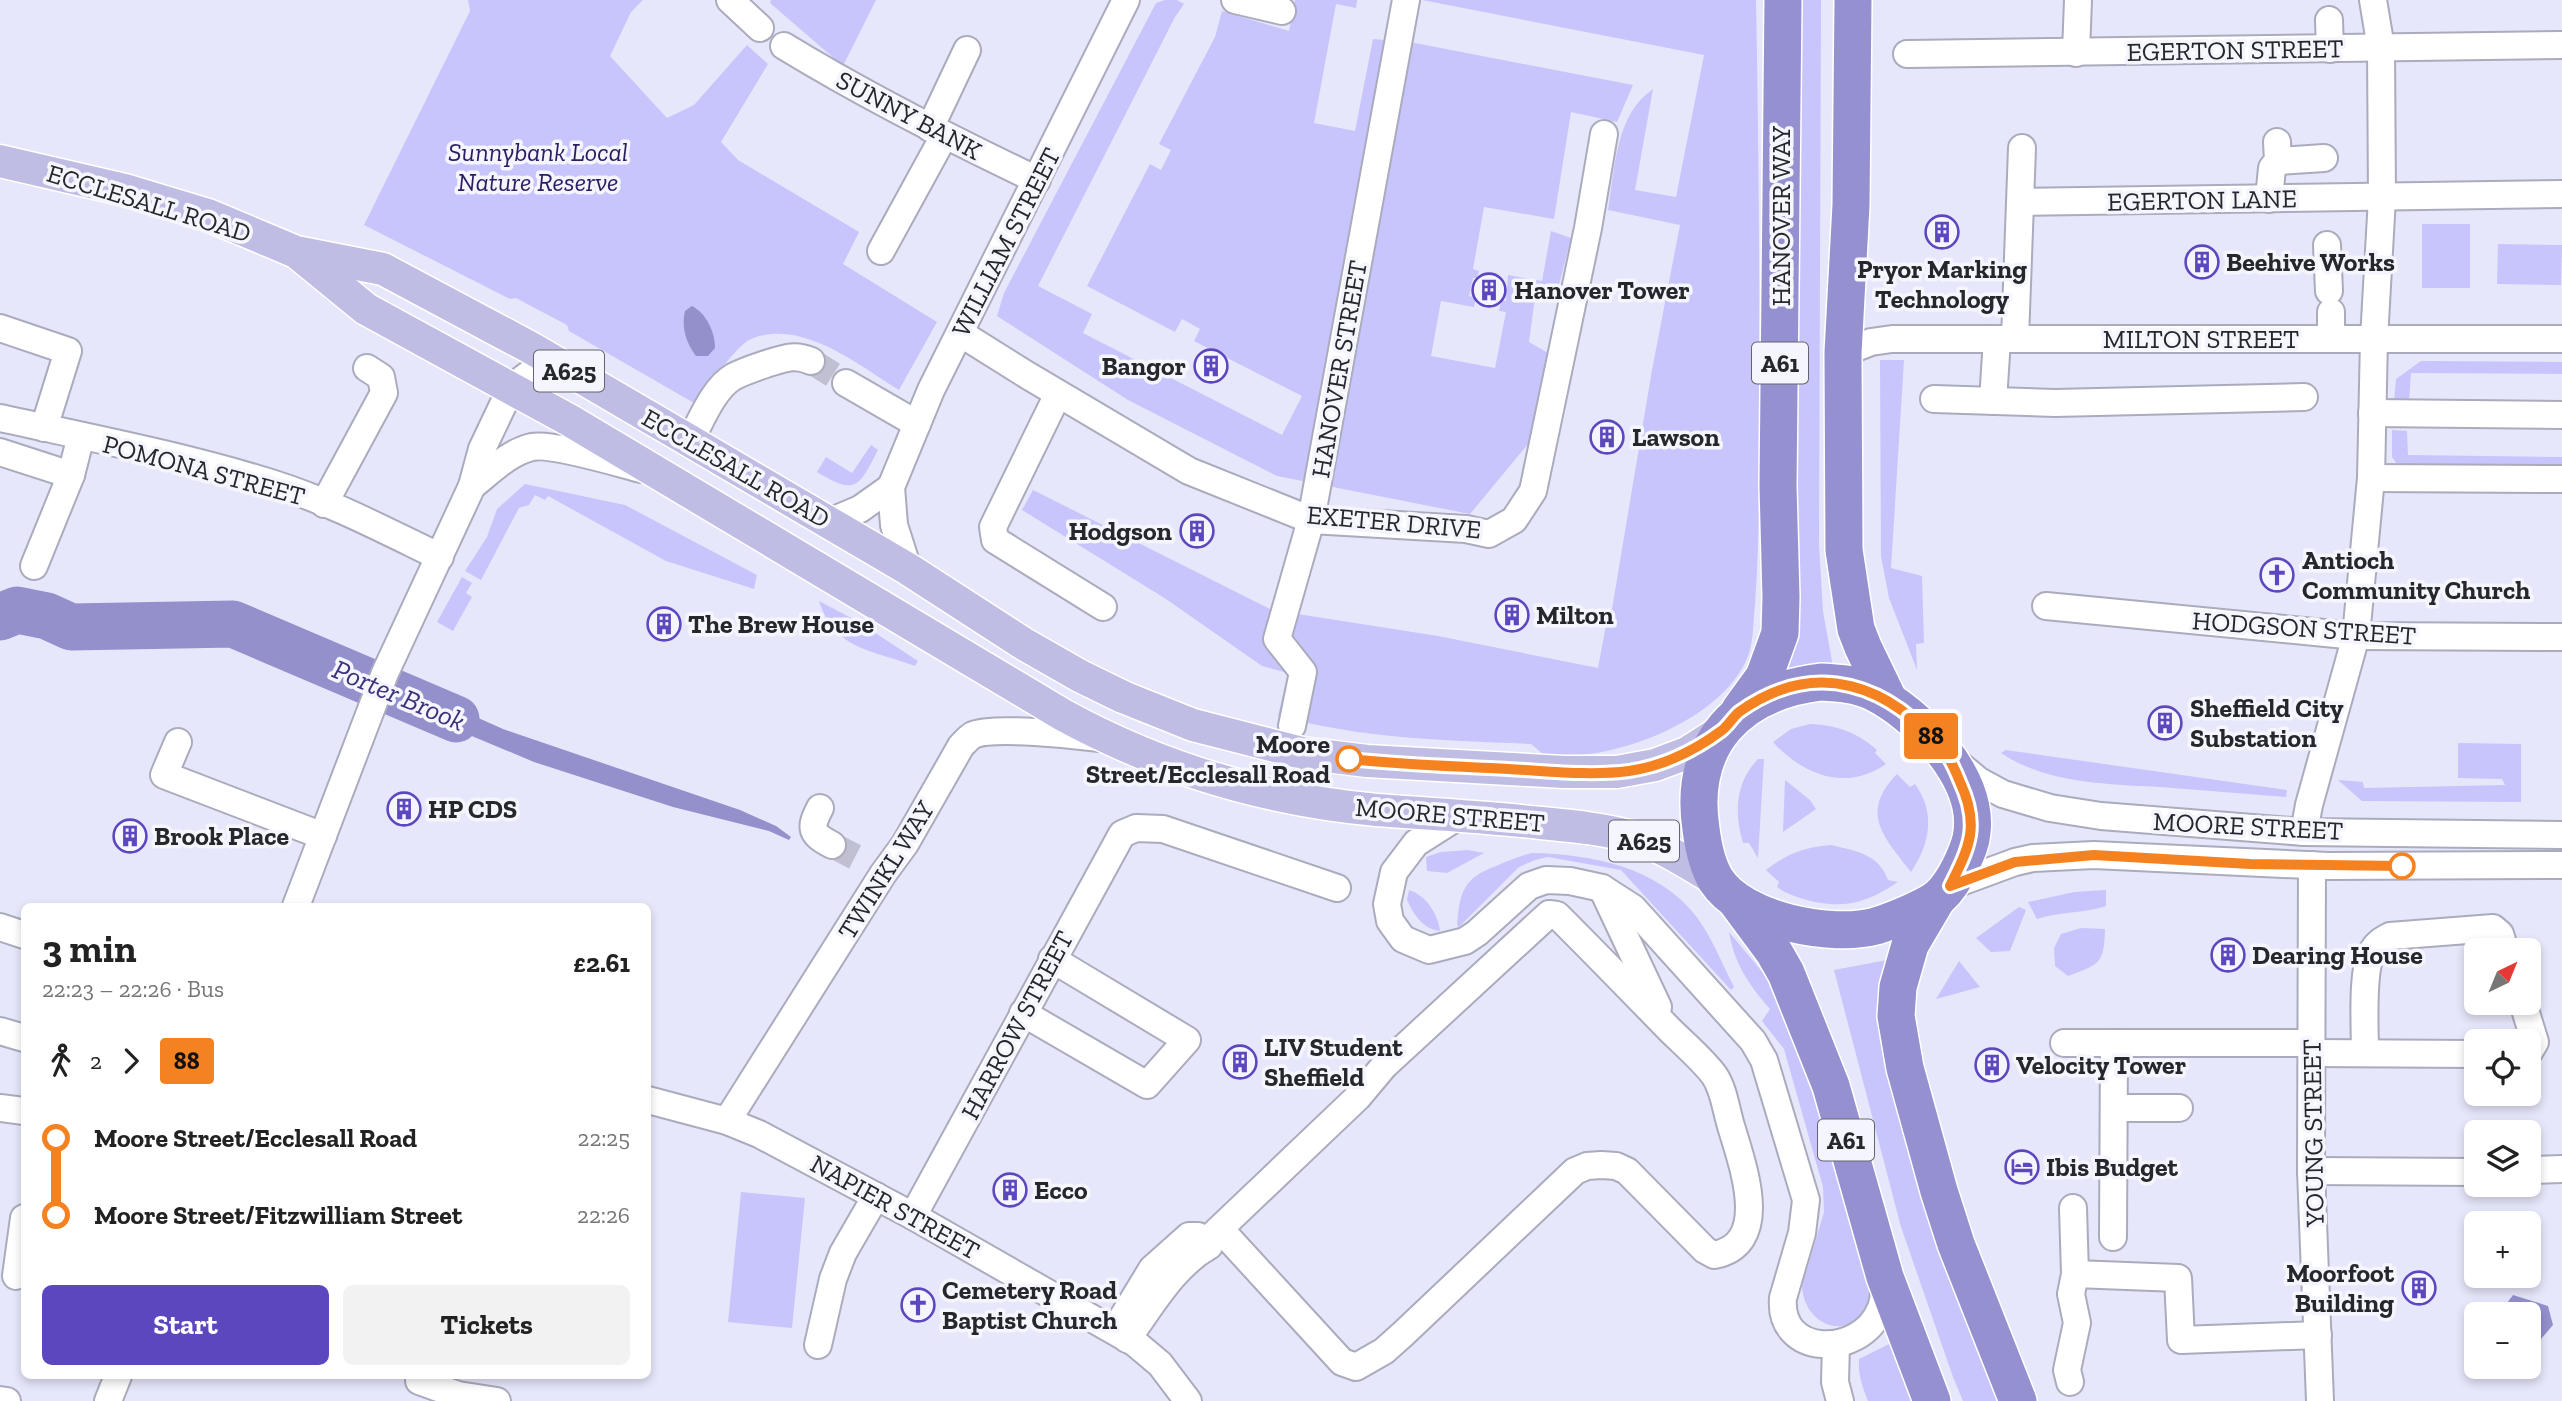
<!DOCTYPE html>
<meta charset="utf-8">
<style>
:root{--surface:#fff;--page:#f2f2f2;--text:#222;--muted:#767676;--accent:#5d47bf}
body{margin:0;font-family:"Zilla Slab",serif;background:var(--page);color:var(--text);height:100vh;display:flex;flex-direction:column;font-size:26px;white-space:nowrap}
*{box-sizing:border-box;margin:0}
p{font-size:23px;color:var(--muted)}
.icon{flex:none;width:38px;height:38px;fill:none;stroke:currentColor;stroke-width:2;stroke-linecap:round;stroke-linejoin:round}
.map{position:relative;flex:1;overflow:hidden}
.sheet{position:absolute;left:21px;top:903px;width:630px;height:476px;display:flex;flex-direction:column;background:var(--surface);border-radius:10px;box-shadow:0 4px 10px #0003}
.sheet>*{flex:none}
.badge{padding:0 14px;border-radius:5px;font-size:24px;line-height:46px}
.needle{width:46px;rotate:43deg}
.tools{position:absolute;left:2464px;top:938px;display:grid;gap:14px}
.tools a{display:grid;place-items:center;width:77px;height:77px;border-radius:10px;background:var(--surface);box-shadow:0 4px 10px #0003;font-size:35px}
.map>.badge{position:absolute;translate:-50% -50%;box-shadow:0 0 0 4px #fff}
.legs{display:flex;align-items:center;gap:10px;height:77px;padding:0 21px;font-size:23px}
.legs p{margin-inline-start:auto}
.summary{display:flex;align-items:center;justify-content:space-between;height:119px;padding:0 21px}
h1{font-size:38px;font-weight:700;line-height:52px}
.cta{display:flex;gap:14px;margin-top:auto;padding:14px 21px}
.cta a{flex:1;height:80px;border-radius:10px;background:var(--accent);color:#fff;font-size:28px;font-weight:700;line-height:80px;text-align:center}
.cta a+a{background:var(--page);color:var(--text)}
ul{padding:0 21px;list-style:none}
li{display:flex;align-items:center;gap:24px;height:77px;font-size:26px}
li i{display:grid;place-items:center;width:10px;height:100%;margin:0 9px;background:currentColor}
li i::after{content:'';width:18px;height:18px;margin:-9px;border:5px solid;border-radius:50%;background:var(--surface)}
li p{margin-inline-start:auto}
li:first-child i{background:linear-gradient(#0000 50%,currentColor 0)}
li:last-child i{background:linear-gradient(currentColor 50%,#0000 0)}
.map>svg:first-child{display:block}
.green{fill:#c7c5fb}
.water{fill:#9390cc}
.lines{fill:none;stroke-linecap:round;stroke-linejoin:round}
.river{stroke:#9390cc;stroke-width:47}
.minor-tunnel{stroke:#c0c0d2;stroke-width:26;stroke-dasharray:26 13;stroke-linecap:butt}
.minor-casing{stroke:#ababbe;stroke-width:30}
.major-casing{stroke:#fff;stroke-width:35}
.highway-casing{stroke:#fff;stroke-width:40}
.minor{stroke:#fff;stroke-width:26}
.major{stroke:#bfbde3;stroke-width:32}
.highway{stroke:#9591d0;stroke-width:37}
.line-1-casing{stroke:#fff;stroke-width:16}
.line-1{stroke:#f58220;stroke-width:10}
.stop-1-dot{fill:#fff;stroke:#f58220;stroke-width:3.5}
.labels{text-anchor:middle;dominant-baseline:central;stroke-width:7;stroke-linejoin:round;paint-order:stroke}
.shield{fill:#f5f5fe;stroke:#64646c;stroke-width:2}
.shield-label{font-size:24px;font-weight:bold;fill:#26262d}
.street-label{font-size:26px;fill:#26262d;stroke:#f5f5fe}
.park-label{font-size:26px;font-style:italic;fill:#2b1c63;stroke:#f5f5fe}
.poi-label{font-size:26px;font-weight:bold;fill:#26262d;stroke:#f5f5fe;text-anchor:start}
.stop-label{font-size:26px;font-weight:bold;fill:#26262d;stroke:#f5f5fe;text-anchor:end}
.water-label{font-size:28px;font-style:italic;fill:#3d317a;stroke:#f5f5fe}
</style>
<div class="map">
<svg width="2562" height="1401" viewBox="0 0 2562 1401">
<rect width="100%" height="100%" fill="#e7e7fb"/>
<g class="green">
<path d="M468,0H643L631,12L610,56L667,118L694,105L747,45L768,64L721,142L738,160L859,232L843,264L937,322L899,390C858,365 802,318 751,339C737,344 706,390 694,403L569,331L567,325L516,298L510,299L364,225L470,11Z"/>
<polygon points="771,0 876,0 843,66 770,3"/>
<polygon points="1165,0 1177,0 1184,4 1175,17 1038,286 1092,314 1083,333 1282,435 1302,396 1194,341 1200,329 1182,319 1175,332 1087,286 1150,164 1161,170 1171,150 1159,144 1215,37 1222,11 1289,31 1295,0 1357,0 1356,8 1336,4 1314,123 1355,131 1373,39 1415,43 1633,85 1617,122 1571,112 1554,219 1484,207 1473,269 1479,271 1477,278 1473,278 1469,296 1476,298 1474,307 1441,301 1431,356 1495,368 1506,312 1499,311 1501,300 1506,301 1508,275 1542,281 1551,231 1571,238 1558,289 1535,297 1529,342 1550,354 1528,444 1470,514 1277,476 1128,400 997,316 1004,293 1156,3"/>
<path d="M1422,0H1756C1759,159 1760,318 1759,477C1759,520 1758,562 1755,604C1753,623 1754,644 1746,661C1722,712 1649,744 1597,753C1580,756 1562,755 1544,755L1531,744C1443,740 1365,739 1278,716L1288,673L1262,666L1166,599L1022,510L1033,490L1272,610L1438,636L1598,668L1607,620L1612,609L1652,370L1680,225L1608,210C1615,169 1615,115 1653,89L1635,190L1676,197L1704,55Z"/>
<polygon points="1792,0 1821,0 1819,545 1823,611 1833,667 1785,669"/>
<rect x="2422" y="224" width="48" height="64"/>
<polygon points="2498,244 2562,245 2561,285 2497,284"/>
<polygon points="1880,360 1904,360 1891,568 1922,576 1924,643 1916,644 1917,670 1889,598 1881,556"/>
<polygon points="2421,361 2562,362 2562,374 2411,373 2409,402 2394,401 2396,379"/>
<polygon points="2392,430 2407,431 2408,455 2562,457 2562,467 2399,467 2392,457"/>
<path d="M871,445L878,450C859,487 856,496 817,472L826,457L852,473Z"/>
<polygon points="525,484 625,505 757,575 754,589 666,561 548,496 545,500 535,495 529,505 519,508 481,580 465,571 487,537 497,509"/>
<polygon points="462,577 472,583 466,593 472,597 453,631 437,622"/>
<path d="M819,601L857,621L918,661L915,666C874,650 835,651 819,601Z"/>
<path d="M1810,724C1836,725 1857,732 1877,750L1875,753L1886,764C1846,792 1803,775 1773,742L1791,729Z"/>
<polygon points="2458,743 2521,744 2521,802 2362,801 2338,780 2363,782 2364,788 2505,785 2502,779 2458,778"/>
<path d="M2006,750L2287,790L2286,797C2248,794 2211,791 2173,788C2116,784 2050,786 2001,753Z"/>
<path d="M1758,759H1764L1758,858L1749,843H1743C1734,813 1735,783 1758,759Z"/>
<path d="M1897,774L1910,787L1915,784C1936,813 1930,844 1911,872C1884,837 1859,813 1897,774Z"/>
<polygon points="1785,780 1810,800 1816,809 1783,832"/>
<path d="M1831,845C1856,851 1879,854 1888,880L1898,882C1863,906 1837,910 1797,897C1789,894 1784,892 1777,887L1779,882L1766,870C1786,854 1805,847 1831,845Z"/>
<polygon points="1468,850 1484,853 1447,873 1427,871 1426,857 1441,852"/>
<path d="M1532,853C1591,854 1658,867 1696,916C1712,937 1722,964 1734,987L1731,990L1621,870L1548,857L1535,860L1519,867L1459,927L1457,925C1460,892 1463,878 1496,866C1508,861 1519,856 1532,853Z"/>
<path d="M1409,890C1426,895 1438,914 1440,931C1423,929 1414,915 1407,900Z"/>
<path d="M2106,890V906C2083,914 2060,911 2037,919L2028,902L2074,892Z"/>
<polygon points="2019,907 2026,910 2010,951 1991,952 1976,938"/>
<path d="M2081,928L2105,929C2104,964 2100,964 2068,976L2055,966L2054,948L2061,934Z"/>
<path d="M1729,932L1764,974L1785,1010L1846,1195L1875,1300C1871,1306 1867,1314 1861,1318C1834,1339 1803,1317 1802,1286L1824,1212L1823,1187L1784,1049L1762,1021L1770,1009C1749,985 1734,963 1729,932Z"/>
<polygon points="1887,960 2002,1401 1963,1401 1953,1377 1901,1227 1834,970"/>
<polygon points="1959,961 1980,987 1936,999"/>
<polygon points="741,1192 805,1198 792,1328 728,1322"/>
<path d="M1891,1343L1913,1401H1868C1862,1386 1858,1375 1859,1359Z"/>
</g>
<g class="water">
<path d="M692,306C706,313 715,332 715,348L708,356H696C686,343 681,327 685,311Z"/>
<polygon points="262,624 358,665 349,687 253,646"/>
<polygon points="402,684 503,729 740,810 776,826 791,837 789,840 769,831 673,807 534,762 393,703"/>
<polygon points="2513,1295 2548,1306 2553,1325 2535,1346 2529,1345 2529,1314 2506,1314 2504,1307"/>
</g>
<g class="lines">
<polyline class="river" points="0,617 17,610 47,616 71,627 233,624 456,719"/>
<g class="minor-tunnel">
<polyline points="811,361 846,383"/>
<polyline points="832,845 863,861"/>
</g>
<defs>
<g id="minor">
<polyline points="730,0 760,28"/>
<polyline points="1235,0 1282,11"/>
<polyline points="2329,20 2330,49"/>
<path d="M784,46C866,96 951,139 1037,180"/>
<polyline points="2076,53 2078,0"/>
<polyline points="1907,54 2562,45"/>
<polyline points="930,128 967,50"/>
<polyline points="2278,161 2324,158"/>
<polyline points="2269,199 2272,168 2278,161 2277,142"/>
<polyline points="2021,202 2562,194"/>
<polyline points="2327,245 2329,291"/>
<polyline points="881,251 944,136"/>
<polyline points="2331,312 2331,339"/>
<polyline points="0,328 68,351 44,428"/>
<polyline points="960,333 1027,375 1189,471 1311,520 1466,529 1489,534 1514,520 1533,491 1588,228 1604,134"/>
<polyline points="2015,339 2022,148"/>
<polyline points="1843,353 1871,342 1892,339 2562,339"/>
<polyline points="846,383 917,424"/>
<polyline points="1058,394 993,527 995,540 1103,607"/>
<polyline points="1934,399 2055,403 2304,397"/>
<polyline points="1993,401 1997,339"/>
<polyline points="2372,413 2562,415"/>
<path d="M0,418C91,438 185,456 274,484C331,502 386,531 440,557"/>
<path d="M690,441C701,421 713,389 733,377C744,371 757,367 769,363C785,358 795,354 811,361"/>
<polyline points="0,452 71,475"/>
<polyline points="2371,478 2562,479"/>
<path d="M472,486C490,472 509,452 532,447C552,443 618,463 641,469"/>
<polyline points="324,504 384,393 381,377 367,368"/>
<polyline points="829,522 860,509 891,487"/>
<polyline points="34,566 71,475 81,436"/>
<polyline points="908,569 894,525 891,487 931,390 1126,0"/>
<polyline points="2046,606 2356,636 2562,637"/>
<polyline points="1292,726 1303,672 1277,639 1311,520 1406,0"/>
<polyline points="178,742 164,775 323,836"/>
<polyline points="1956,762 1979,781 2003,794 2050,808 2101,816 2304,832 2562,835"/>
<path d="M820,808C809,829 811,834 832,845"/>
<path d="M1460,815L1416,843L1394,872L1387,904L1390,921L1403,939L1429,950L1465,941L1477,933L1529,886L1546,880L1570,881L1602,888L1633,908L1753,1041L1764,1060L1806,1200L1802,1233L1783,1298C1778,1357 1860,1358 1880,1310C1885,1300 1884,1289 1885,1278"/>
<polyline points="2304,832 2309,805 2356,636 2371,478 2374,339 2382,198 2381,48 2373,0"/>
<polyline points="2312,865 2311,1171 2320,1401"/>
<polyline points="1950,886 2015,862 2033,858 2094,855 2328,866 2562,865"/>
<polyline points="1602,888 1658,1007"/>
<polyline points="296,906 385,673 472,486 482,449 511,388 533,371 558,364"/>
<polyline points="0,927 24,935"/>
<polyline points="2523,1003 2535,1042 2529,1052"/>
<polyline points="1023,1013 1147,1085 1187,1040 1052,959"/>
<polyline points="0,1031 24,1038"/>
<polyline points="2064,1043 2311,1043"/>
<polyline points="2312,1053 2476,1054"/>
<path d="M2365,1053C2365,1029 2361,968 2373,950C2377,943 2383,940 2390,936L2493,928L2500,934L2505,950"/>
<polyline points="648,1100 727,1121 759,1134 913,1216 1135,1343 1160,1364 1188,1401"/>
<polyline points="0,1108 24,1111"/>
<polyline points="2114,1108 2179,1108"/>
<path d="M727,1121L883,874L905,844L961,746C965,742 968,738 973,735C993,726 1076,735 1100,738"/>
<polyline points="2529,1170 2562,1169"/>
<polyline points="2311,1171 2476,1172"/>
<polyline points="913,1216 1122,834 1136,828 1163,829 1337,888"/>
<polyline points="2113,1237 2114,1043"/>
<polyline points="2075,1274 2178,1278 2181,1340 2318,1335"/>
<polyline points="16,1276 24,1218"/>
<polyline points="1115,1330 1152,1269 1189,1236 1198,1236"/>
<path d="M1127,1339C1151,1307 1173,1266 1209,1246L1212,1236L1358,1097L1384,1066L1549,914L1557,915C1595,953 1632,991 1669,1029C1684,1044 1702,1059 1714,1075C1724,1089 1726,1110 1731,1126C1742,1164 1773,1244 1714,1255L1705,1250L1627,1171L1616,1166L1601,1165L1587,1166L1575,1171L1403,1334L1384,1351L1356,1367L1342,1362L1220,1229"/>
<polyline points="1836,1344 1835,1382 1840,1401"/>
<polyline points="818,1345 833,1279 843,1253 876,1196"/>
<polyline points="419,1376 419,1381 458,1395 497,1401"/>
<polyline points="2070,1382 2067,1370 2077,1323 2071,1294 2075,1274 2073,1208"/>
<polyline points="0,1400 7,1401"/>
<polyline points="108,1401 118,1376"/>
</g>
<g id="major">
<polyline points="0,161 125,190 208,215 296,252 383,269 531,348 690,441 908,569 1024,644 1080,676 1123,697 1193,725 1302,753 1367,761 1564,772 1617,772 1655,765 1687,753 1723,730"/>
<path d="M300,255L366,309L569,420L1063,715C1160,768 1266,800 1377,810C1432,814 1486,817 1541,823C1573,826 1605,829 1636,838C1664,847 1691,865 1716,880"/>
</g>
<g id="highway">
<polyline points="1853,0 1851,205 1843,353 1844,550 1856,629 1863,647 1889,701"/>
<path d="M1821,682C1839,683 1857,684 1873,692C1918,714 1979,777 1972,832C1971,845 1965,856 1960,867C1954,879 1949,888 1939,897C1927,907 1892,921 1876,926C1832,938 1742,921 1716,880C1707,865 1703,845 1701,829C1688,743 1739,692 1821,682Z"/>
<polyline points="1740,710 1764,677 1780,633 1781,597 1778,486 1783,0"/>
<polyline points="1937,899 1910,945 1898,987 1896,1016 1905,1068 1939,1191 1956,1244 2018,1401"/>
<polyline points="1737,902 1774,952 1786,973 1831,1086 1885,1277 1932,1401"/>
</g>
</defs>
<use href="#minor" class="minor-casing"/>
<use href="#major" class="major-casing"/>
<use href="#highway" class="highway-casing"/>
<use href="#minor" class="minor"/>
<use href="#major" class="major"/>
<use href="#highway" class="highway"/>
</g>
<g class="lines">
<defs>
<path id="line-1" d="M1349,759C1402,765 1455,766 1508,769C1548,771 1590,776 1629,771C1663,766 1694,751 1721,731C1728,726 1732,718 1739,712C1816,657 1891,684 1946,754C1952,762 1956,772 1960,782C1980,825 1970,846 1950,886L2015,862L2094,855L2250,864L2402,866"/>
</defs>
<use href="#line-1" class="line-1-casing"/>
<use href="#line-1" class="line-1"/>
</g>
<defs>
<symbol id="building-ring" viewBox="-11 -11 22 22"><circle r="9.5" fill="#f5f5fe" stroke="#5d47bf" stroke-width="1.5"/><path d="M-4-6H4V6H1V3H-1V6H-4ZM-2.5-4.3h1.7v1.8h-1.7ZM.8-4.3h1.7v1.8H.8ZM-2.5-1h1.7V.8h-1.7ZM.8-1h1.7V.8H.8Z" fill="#5d47bf"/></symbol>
<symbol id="church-ring" viewBox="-11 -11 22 22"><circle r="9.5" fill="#f5f5fe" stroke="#5d47bf" stroke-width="1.5"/><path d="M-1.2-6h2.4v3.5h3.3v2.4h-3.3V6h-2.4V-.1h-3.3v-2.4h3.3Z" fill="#5d47bf"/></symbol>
<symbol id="hotel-ring" viewBox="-11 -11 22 22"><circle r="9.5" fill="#f5f5fe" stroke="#5d47bf" stroke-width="1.5"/><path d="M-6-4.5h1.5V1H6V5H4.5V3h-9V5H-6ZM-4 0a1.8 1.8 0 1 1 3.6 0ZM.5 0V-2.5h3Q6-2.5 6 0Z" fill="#5d47bf"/></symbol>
</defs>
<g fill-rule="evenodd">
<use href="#building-ring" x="1923" y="213" width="38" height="38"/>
<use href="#building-ring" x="2183" y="243" width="38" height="38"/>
<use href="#building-ring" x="1470" y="271" width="38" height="38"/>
<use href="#building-ring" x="1192" y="347" width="38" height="38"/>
<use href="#building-ring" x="1588" y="418" width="38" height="38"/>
<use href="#building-ring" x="1178" y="512" width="38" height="38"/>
<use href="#church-ring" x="2258" y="556" width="38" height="38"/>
<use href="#building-ring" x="1493" y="596" width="38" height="38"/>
<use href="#building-ring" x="645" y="605" width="38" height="38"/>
<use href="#building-ring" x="2146" y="704" width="38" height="38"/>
<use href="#building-ring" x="385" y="790" width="38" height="38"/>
<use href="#building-ring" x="111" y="817" width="38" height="38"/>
<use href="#building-ring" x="2209" y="936" width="38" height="38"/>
<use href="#building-ring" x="1221" y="1043" width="38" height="38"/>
<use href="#building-ring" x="1973" y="1046" width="38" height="38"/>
<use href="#hotel-ring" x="2003" y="1148" width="38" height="38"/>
<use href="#building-ring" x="991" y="1171" width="38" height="38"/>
<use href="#building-ring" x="2400" y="1269" width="38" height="38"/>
<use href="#church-ring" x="899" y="1286" width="38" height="38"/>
</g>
<g class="stop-1-dot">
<circle cx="1349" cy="759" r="12"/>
<circle cx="2402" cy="866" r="12"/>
</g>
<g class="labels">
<g class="shield">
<rect x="1752" y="342.5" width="56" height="41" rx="5"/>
<rect x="534" y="350.5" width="70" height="41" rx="5"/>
<rect x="1609" y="820.5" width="70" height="41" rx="5"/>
<rect x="1818" y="1119.5" width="56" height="41" rx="5"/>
</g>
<g class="shield-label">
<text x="1780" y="363">A61</text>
<text x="569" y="371">A625</text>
<text x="1644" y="841">A625</text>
<text x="1846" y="1140">A61</text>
</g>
<g class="street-label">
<text transform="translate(2235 50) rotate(-1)">EGERTON STREET</text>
<text transform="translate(909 115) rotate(28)">SUNNY BANK</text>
<text transform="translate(2202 200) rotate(-1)">EGERTON LANE</text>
<text transform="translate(149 203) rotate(17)">ECCLESALL ROAD</text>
<text transform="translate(1781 216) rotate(-90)">HANOVER WAY</text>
<text transform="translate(1006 242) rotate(-63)">WILLIAM STREET</text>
<text x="2201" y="339">MILTON STREET</text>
<text transform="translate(1339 369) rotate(-80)">HANOVER STREET</text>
<text transform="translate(736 468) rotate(30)">ECCLESALL ROAD</text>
<text transform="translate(204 470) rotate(15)">POMONA STREET</text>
<text transform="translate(1394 522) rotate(5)">EXETER DRIVE</text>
<text transform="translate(2304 628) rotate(4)">HODGSON STREET</text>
<text transform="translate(1450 815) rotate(5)">MOORE STREET</text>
<text transform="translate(2248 826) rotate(3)">MOORE STREET</text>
<text transform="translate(886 870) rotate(-58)">TWINKL WAY</text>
<text transform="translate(1017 1025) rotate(-62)">HARROW STREET</text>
<text transform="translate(2313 1133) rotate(-91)">YOUNG STREET</text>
<text transform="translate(895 1207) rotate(29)">NAPIER STREET</text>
</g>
<g class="park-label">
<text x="538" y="152">Sunnybank Local<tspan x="538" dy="30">Nature Reserve</tspan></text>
</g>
<g class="poi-label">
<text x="2226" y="262">Beehive Works</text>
<text x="1942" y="269" text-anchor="middle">Pryor Marking<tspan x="1942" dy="30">Technology</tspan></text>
<text x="1514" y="290">Hanover Tower</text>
<text x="1186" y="366" text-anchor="end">Bangor</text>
<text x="1632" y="437">Lawson</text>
<text x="1172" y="531" text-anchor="end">Hodgson</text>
<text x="2302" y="560">Antioch<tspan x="2302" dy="30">Community Church</tspan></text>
<text x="1536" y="615">Milton</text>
<text x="688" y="624">The Brew House</text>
<text x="2190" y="708">Sheffield City<tspan x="2190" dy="30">Substation</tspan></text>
<text x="428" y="809">HP CDS</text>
<text x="154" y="836">Brook Place</text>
<text x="2252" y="955">Dearing House</text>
<text x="1264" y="1047">LIV Student<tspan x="1264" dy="30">Sheffield</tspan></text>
<text x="2016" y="1065">Velocity Tower</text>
<text x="2046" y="1167">Ibis Budget</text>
<text x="1034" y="1190">Ecco</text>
<text x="2394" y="1273" text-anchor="end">Moorfoot<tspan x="2394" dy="30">Building</tspan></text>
<text x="942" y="1290">Cemetery Road<tspan x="942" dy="30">Baptist Church</tspan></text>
</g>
<g class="stop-label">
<text x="1330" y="744">Moore<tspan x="1330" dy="30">Street/Ecclesall Road</tspan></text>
</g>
<g class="water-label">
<text transform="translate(399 695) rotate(23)">Porter Brook</text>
</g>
</g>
</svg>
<div class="tools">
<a><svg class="needle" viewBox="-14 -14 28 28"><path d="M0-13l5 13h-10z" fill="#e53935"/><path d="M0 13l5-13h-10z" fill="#767676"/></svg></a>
<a><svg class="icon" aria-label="locate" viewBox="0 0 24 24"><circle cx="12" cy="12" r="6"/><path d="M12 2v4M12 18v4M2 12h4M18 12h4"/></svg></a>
<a><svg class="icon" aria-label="layers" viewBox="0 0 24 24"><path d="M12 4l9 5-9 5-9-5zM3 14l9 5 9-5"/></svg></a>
<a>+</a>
<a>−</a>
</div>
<b class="badge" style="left:1931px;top:736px;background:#f58220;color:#111">88</b>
<section class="sheet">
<div class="summary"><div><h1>3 min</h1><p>22:23 – 22:26 · Bus</p></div><b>£2.61</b></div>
<div class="legs"><svg class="icon" aria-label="walk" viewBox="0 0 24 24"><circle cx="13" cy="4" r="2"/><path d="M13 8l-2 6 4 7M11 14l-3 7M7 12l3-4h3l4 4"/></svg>2<svg class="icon" aria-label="forward" viewBox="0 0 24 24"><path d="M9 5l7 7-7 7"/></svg><b class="badge" style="background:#f58220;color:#111">88</b></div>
<ul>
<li><i style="color:#f58220"></i><b>Moore Street/Ecclesall Road</b><p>22:25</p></li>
<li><i style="color:#f58220"></i><b>Moore Street/Fitzwilliam Street</b><p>22:26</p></li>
</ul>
<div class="cta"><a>Start</a><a>Tickets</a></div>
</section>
</div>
